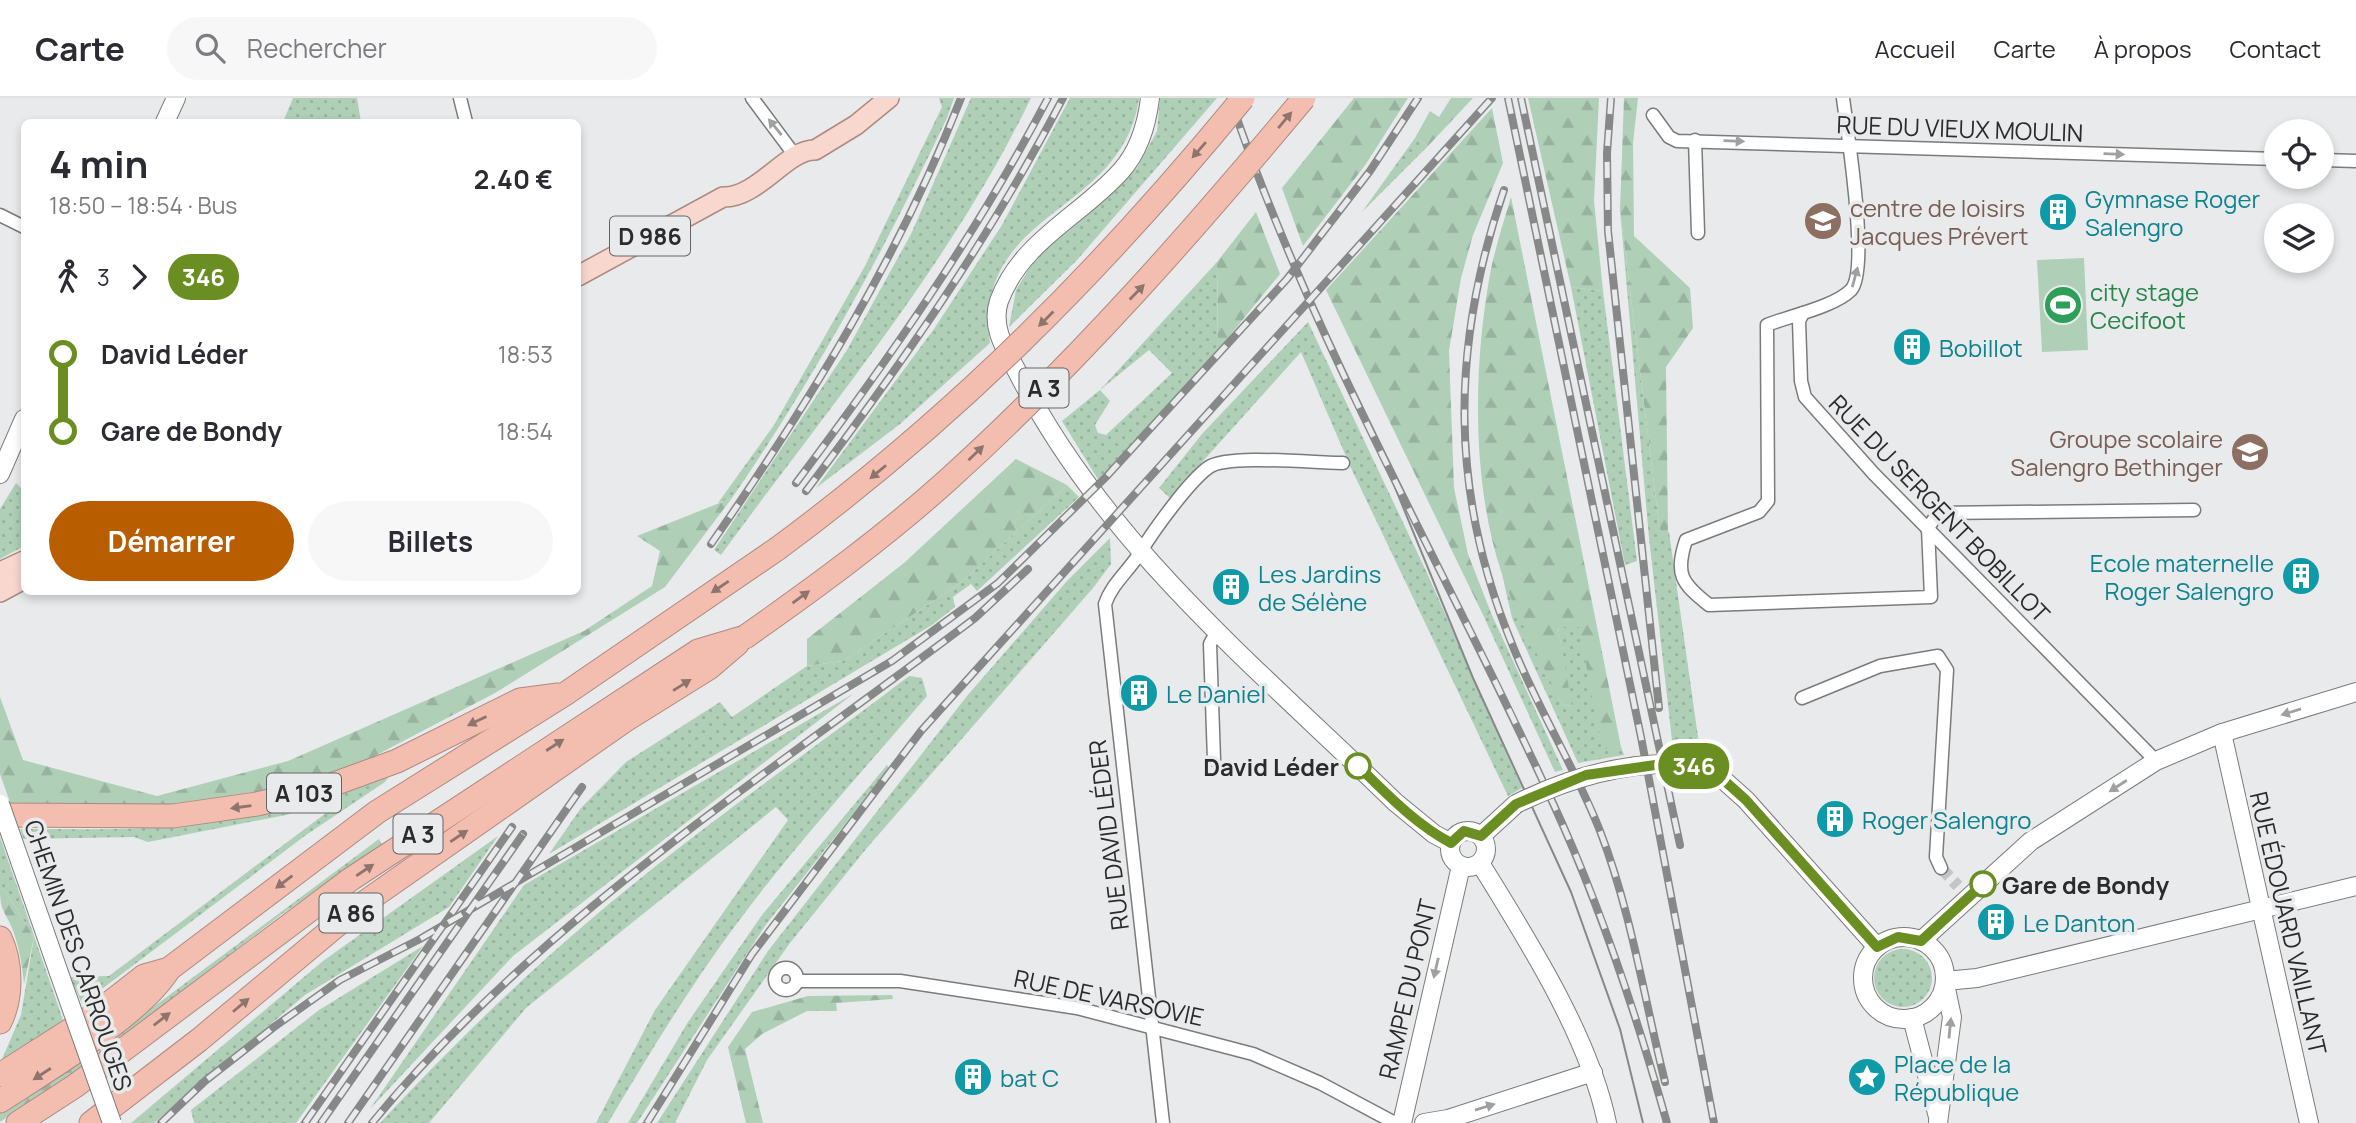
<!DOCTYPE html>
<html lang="fr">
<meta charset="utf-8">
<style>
:root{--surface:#fff;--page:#f7f7f7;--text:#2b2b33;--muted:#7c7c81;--line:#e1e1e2;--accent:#b85d00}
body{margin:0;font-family:Manrope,sans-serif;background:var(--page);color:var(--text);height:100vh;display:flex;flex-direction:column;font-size:26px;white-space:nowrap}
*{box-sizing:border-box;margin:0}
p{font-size:23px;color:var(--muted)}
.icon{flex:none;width:38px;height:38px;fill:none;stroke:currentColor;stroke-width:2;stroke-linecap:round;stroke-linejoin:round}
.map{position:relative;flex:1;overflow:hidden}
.drawer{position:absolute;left:21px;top:21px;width:560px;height:476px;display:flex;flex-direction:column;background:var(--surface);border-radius:10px;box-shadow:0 4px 10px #0003}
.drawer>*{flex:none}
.badge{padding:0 14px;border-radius:23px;font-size:24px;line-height:46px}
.tools{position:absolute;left:2264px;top:21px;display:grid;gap:14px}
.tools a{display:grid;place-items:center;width:70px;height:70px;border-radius:50%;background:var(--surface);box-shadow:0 4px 10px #0003;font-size:35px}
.map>.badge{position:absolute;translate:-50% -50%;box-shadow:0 0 0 4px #fff}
.legs{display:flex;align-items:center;gap:10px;height:77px;padding:0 28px;font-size:23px}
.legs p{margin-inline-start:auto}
.head{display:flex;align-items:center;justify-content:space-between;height:119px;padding:0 28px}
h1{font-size:38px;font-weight:700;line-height:52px}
.cta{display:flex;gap:14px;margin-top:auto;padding:14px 28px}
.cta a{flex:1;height:80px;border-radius:42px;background:var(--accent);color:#fff;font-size:28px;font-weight:700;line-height:80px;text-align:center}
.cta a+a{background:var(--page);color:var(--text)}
ul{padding:0 28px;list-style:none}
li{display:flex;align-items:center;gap:24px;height:77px;font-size:26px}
li i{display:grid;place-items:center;width:10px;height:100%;margin:0 9px;background:currentColor}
li i::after{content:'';width:18px;height:18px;margin:-9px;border:5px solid;border-radius:50%;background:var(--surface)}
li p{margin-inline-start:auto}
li:first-child i{background:linear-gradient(#0000 50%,currentColor 0)}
li:last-child i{background:linear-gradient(currentColor 50%,#0000 0)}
header{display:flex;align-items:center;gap:42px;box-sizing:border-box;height:98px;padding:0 35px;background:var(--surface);border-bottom:2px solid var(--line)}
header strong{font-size:33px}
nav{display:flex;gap:38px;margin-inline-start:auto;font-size:24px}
.search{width:490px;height:63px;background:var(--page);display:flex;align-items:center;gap:18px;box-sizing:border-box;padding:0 24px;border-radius:38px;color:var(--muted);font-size:26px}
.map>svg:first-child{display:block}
.grass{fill:url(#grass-dots);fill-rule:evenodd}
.forest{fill:url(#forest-firs)}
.garden{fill:#afcfb7}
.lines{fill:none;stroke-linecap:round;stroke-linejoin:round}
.street-tunnel{stroke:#c3c4c5;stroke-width:12;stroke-dasharray:12 6;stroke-linecap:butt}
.street-casing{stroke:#7b7b7c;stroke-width:15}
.secondary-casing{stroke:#7b7b7c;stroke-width:20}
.primary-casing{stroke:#ad8a81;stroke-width:22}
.highway-casing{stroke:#ad8a81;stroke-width:25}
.street{stroke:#fff;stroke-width:12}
.secondary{stroke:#fff;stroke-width:18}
.primary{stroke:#f8d7cf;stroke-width:19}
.highway{stroke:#f3bdaf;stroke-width:23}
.tram{stroke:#878888;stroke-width:2}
.rail-casing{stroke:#878888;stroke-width:8}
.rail{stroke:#e9eaeb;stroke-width:5;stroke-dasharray:16;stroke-linecap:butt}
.secondary-bridge-casing{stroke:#7b7b7c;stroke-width:20;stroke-linecap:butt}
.highway-bridge-casing{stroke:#ad8a81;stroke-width:25;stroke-linecap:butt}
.secondary-bridge{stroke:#fff;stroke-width:18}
.highway-bridge{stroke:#f3bdaf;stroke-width:23}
.oneway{fill:#8f746d}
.oneway2{fill:#a0a0a0}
.line-1-casing{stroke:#fff;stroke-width:16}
.line-1{stroke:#6b8e23;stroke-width:10}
.stop-1-dot{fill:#fff;stroke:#6b8e23;stroke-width:3.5}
.labels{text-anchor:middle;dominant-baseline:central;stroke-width:7;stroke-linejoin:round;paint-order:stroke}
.shield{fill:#e9eaeb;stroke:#646465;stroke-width:2}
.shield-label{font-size:23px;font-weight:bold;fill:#2b2b2b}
.street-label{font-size:24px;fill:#2b2b2b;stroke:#e9eaeb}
.culture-label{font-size:24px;fill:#0d838f;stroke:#e9eaeb;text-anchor:start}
.education-label{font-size:24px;fill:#785e54;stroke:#e9eaeb;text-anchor:start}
.leisure-label{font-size:24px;fill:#27864d;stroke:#e9eaeb;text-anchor:start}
.stop-label{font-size:24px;font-weight:bold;fill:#2b2b2b;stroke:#e9eaeb;text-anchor:end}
</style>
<header>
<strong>Carte</strong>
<div class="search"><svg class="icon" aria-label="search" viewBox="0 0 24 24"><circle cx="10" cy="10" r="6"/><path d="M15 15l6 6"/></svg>Rechercher</div>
<nav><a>Accueil</a><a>Carte</a><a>À propos</a><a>Contact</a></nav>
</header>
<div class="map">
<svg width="2356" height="1025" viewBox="0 0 2356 1025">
<defs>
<pattern id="grass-dots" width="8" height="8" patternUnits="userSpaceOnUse" patternTransform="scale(1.75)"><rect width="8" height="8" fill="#afcfb7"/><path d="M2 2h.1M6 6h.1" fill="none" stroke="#97b29e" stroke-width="1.8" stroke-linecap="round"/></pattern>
<pattern id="forest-firs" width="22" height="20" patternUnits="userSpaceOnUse" patternTransform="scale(1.75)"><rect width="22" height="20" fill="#afcfb7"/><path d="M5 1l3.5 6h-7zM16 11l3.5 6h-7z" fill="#97b29e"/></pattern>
</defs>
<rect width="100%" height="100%" fill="#e9eaeb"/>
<g class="grass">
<polygon points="293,0 357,0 361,24 283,24"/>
<path d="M939,0H954L947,20C883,155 817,276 732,400L718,405L774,327L865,168L942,9Z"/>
<path d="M971,0H1031C952,164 828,310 721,457L714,452L847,252L911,136Z"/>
<path d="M1070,0H1139C1123,118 972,111 990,245L900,326L816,390L934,231L1002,127Z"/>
<polygon points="1160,0 1217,0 1077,162 1009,229 1016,192 1036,159 1098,108 1137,70 1157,33"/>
<polygon points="1415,40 1428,48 1362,114"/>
<polygon points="1620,112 1660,434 1669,434 1700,653 1673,651 1649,440"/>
<path d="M1217,164L1218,252L1099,383L1062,323L1100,292ZM1149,252L1172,275L1106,337L1098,335L1095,327L1110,303L1100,292Z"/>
<polygon points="1571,189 1603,193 1637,463 1625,467"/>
<polygon points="1308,224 1427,475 1522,690 1508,698 1351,370 1301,254 1170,400 1159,390 1202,336"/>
<polygon points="16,385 24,393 24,448 0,461 0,411"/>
<polygon points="1067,387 1079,399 977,493 971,486 953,499 955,509 932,527 549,756 581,710 626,664 720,604 732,619 807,568 843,563 962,484"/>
<polygon points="1110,440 1111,466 1093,490 866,751 790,845 707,962 675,1025 657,1025 768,853 967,598 1067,483"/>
<polygon points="1502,476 1562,607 1571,608 1558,529 1580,529 1602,650 1621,649 1624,657 1578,665 1512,520"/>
<polygon points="1491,515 1563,672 1555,674 1484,519"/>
<path d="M909,578L922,580L927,598C862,674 794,748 735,828C688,891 648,958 608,1025H596L655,912L788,722L776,709L526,910L429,1025H380C446,954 515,886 589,823C691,735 803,659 909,578Z"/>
<polygon points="853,596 513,858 370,1011 524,787"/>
<polygon points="887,667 889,670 765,828 637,1025 628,1025 688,924 762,817"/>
<path d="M390,677L385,684L306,737L82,906L70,879L109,878L334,709L330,703L286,717L148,744L134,739L23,741L20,731C83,731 146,733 208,725C270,717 331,695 390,677Z"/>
<polygon points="498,738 449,809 305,897 154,1025 131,1025 323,863"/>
<polygon points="0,739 63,922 0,966 21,917 34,839 4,791 0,792"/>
<polygon points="379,741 382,747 282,816 100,957 98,950"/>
<polygon points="423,848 296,1025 194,1025 191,1012 319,912"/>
<circle cx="1903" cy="880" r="29"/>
</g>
<g class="forest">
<polygon points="1354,0 1408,0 1366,66 1303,148 1282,90"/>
<polygon points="1451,0 1473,0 1428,48 1415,40 1430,13 1439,19"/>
<polygon points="1528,0 1599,0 1594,103 1603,193 1571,189"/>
<polygon points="1624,0 1638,0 1633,45 1634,138 1690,190 1693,230 1666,269 1668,435 1660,434 1620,112"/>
<polygon points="1492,10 1503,65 1473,137 1461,180 1449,253 1454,390 1468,456 1491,515 1484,519 1326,192"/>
<path d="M1511,99L1621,649L1602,651L1579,529H1558L1572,608L1562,607C1542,564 1517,521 1502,476C1471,385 1473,265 1491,171C1496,147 1504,123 1511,99Z"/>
<polygon points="1256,114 1280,176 1218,252 1217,164"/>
<polygon points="1016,361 1067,387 962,484 843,563 807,568 807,541 904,465"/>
<polygon points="732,400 665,489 495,595 346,673 251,698 148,712 11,707 0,676 0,599 23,662 157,698 288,663 584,533 652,488 660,453 637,438"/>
<path d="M4,791L34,839L24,886C22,866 19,848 12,830C5,813 0,813 0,792Z"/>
<polygon points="892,897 893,901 836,905 837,913 807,913 762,936 745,951 763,1025 746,1025 728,949 752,914 808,898"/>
<polygon points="79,963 82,970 0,1024 0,1014"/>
</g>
<polygon class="garden" points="2084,160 2088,252 2042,254 2037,162"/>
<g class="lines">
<polyline class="street-tunnel" points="1941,770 1958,788"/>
<defs>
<g id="street">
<polyline points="460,0 466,24"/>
<polyline points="752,0 796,59"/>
<path d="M1843,0C1847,32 1870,171 1851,192C1834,209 1789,218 1767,227L1768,403L1759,414L1686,442C1675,476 1681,485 1709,507L1931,499L1928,430L1938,415L2194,412"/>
<polyline points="1653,17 1669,39 1677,43 2277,61"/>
<polyline points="1695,42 1698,135"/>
<polyline points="2322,62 2356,63"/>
<polyline points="0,117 24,129"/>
<polyline points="1803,215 1799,223 1801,283 1805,299 1874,376 2156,663"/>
<polyline points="1802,600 1880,568 1938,558 1947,572 1936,759 1941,770"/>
<polyline points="1214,662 1210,546 1217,533"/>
<circle cx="786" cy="881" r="11"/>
<polyline points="798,883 900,883 1077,910 1253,956 1320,985 1395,1025"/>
<path d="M1163,1025L1105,506C1112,485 1130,472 1141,453C1154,432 1189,383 1209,369C1228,356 1316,365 1343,365"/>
</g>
<g id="secondary">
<path d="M1150,0C1147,25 1139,53 1121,73C1081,118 1021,143 999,203C990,230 1007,254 1019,277C1106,448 1260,572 1395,704L1434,736L1451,745"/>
<polyline points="165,24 176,0"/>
<polyline points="0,376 24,321"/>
<polyline points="2222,635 2309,1025"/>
<polyline points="1687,666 1718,677 1746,702 1877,849"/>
<circle cx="1468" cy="751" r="18"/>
<polyline points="1481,738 1516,706"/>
<polyline points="20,763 59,875"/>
<path d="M1480,765C1527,841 1589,938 1607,1025"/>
<circle cx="1904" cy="880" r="41"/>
<polyline points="1921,843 2031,743 2156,663 2222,635 2356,594"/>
<polyline points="1945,883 1977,880 2356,788"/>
<polyline points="1912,920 1938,1019"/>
<polyline points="1402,1025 1461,768"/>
<polyline points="1424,1025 1448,1021 1593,974"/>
<polyline points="1938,1025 1952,919 1945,886"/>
</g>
<g id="primary">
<path d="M578,178L723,99C758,100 787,51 815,52L856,27L889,0"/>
<polyline points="0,474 24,463"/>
<polyline points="0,494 24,481"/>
</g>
<g id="highway">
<polyline points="0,717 173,718 257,706 323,690 397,663 520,602 558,597"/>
<path d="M0,840C12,865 12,900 0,924"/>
<polyline points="0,977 94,917 144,878 169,871 377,714 565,596 777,451"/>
<path d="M0,1003C46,973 142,916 169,871"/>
<polyline points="18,1025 75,988 351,781 698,553 745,539"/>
<polyline points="91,1025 199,942 361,807 624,623 709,570 737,546"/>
</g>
</defs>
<use href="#street" class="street-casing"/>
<use href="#secondary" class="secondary-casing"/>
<use href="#primary" class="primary-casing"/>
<use href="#highway" class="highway-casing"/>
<use href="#street" class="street"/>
<use href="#secondary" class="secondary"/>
<use href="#primary" class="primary"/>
<use href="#highway" class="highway"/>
<polyline class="tram" points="1376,343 1473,580 1571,794 1620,931 1643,1025"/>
<defs>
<g id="rail">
<path d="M1230,0C1312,245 1445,469 1552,703C1600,807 1636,915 1667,1025"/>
<polyline points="1508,0 1641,639 1714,1025"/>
<polyline points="1521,0 1680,747"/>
<polyline points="1611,0 1607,55 1608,133 1659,610"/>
<path d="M1504,92C1451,247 1449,393 1512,546C1537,610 1575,669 1600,733C1631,813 1644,900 1665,984"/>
<path d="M796,385C889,261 976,137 1048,0"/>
<path d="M806,393C901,267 990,140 1063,0"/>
<path d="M711,446C809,305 898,161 961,0"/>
<polyline points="161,1025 205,983 274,929 340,882 420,841 892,563 998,485 1106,379 1287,181 1370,73 1418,0"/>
<polyline points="305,1025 512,729"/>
<polyline points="321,1025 523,736"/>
<polyline points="348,1025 582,689"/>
<path d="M372,1025C538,823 768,677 975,520L1028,471"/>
<polyline points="647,1025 752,856 921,633 1492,0"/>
</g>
</defs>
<use href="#rail" class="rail-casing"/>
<use href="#rail" class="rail"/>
<defs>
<g id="secondary-bridge">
<polyline points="0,706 20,763"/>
<path d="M1516,706C1570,679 1626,663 1687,666"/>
<polyline points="59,875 112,1025"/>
</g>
<g id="highway-bridge">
<path d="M777,451C956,319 1102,172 1243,0"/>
<path d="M745,539C816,489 886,438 950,380C1079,263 1193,133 1304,0"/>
</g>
</defs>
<use href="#secondary-bridge" class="secondary-bridge-casing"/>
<use href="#highway-bridge" class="highway-bridge-casing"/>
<use href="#secondary-bridge" class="secondary-bridge"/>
<use href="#highway-bridge" class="highway-bridge"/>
</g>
<defs><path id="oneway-solid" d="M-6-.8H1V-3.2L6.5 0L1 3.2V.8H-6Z" transform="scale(1.75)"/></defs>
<g class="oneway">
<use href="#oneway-solid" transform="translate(1285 22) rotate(-50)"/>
<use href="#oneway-solid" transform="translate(1199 52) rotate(131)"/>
<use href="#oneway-solid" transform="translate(1137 194) rotate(-46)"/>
<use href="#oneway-solid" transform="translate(1046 221) rotate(135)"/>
<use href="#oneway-solid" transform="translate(976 355) rotate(-44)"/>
<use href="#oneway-solid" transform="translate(878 374) rotate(140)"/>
<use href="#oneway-solid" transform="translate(720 489) rotate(146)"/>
<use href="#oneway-solid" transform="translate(801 499) rotate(-36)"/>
<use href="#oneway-solid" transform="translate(682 587) rotate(-32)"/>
<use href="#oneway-solid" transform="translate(477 623) rotate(154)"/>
<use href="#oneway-solid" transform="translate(555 647) rotate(-33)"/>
<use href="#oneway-solid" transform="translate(241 709) rotate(172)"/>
<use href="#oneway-solid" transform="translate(459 738) rotate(-34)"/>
<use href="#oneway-solid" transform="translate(365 772) rotate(-34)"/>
<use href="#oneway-solid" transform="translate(284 784) rotate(143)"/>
<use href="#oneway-solid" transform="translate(241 907) rotate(-40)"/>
<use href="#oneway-solid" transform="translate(162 921) rotate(-38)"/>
<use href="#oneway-solid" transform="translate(42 976) rotate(147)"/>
</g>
<g class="oneway2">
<use href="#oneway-solid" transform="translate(775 29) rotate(-129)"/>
<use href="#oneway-solid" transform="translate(1734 43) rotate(2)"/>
<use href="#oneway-solid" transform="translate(2114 56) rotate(2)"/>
<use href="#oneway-solid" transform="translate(1855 179) rotate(-75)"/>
<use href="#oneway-solid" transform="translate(2291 614) rotate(163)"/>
<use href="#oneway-solid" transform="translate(2118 688) rotate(147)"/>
<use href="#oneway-solid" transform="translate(1436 870) rotate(103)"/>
<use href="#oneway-solid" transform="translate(1950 930) rotate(-84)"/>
<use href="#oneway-solid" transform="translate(1485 1009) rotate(-17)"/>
</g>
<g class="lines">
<defs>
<path id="line-1" d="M1358,668C1387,696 1415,726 1451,745L1464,733L1481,738L1516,706L1586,677L1669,665L1703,670L1718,677L1746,702L1877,849L1898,839L1921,843L1983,786"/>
</defs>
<use href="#line-1" class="line-1-casing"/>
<use href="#line-1" class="line-1"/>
</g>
<defs>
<symbol id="building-disc" viewBox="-11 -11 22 22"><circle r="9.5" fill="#0f9aa8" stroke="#e9eaeb"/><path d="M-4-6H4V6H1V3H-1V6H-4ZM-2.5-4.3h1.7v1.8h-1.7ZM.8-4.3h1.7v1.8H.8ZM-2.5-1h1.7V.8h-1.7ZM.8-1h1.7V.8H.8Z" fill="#fff"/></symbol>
<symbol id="school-disc" viewBox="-11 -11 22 22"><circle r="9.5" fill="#8d6e63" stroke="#e9eaeb"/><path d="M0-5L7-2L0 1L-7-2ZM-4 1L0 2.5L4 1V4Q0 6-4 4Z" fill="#fff"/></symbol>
<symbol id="stadium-disc" viewBox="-11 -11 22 22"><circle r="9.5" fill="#2e9e5b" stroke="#e9eaeb"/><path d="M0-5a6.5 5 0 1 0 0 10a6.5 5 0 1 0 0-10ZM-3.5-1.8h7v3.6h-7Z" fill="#fff"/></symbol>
<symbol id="sight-disc" viewBox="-11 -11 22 22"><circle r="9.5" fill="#0f9aa8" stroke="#e9eaeb"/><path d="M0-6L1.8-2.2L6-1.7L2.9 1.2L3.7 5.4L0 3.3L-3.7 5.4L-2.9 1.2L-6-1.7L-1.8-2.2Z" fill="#fff"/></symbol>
</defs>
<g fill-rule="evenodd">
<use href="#building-disc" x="2036" y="92" width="44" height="44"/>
<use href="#school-disc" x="1801" y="101" width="44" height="44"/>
<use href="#stadium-disc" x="2041" y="185" width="44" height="44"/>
<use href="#building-disc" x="1890" y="227" width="44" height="44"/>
<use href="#school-disc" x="2228" y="332" width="44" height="44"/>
<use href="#building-disc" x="2279" y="456" width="44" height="44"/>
<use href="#building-disc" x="1209" y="467" width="44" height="44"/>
<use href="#building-disc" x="1117" y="573" width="44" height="44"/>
<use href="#building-disc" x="1813" y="699" width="44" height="44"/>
<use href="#building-disc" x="1974" y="802" width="44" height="44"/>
<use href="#building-disc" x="951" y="957" width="44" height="44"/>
<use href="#sight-disc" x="1845" y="957" width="44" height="44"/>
</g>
<g class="stop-1-dot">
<circle cx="1358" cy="668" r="12"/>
<circle cx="1983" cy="786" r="12"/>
</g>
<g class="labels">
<g class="shield">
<rect x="610" y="118.5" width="80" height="39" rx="5"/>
<rect x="1019.5" y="270.5" width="49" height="39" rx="5"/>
<rect x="267" y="675.5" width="74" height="39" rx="5"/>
<rect x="393.5" y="716.5" width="49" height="39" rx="5"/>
<rect x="319.5" y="795.5" width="63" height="39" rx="5"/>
</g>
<g class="shield-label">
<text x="650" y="138">D 986</text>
<text x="1044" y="290">A 3</text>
<text x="304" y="695">A 103</text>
<text x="418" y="736">A 3</text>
<text x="351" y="815">A 86</text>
</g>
<g class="street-label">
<text transform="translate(1960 30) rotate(2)">RUE DU VIEUX MOULIN</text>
<text transform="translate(1940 410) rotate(46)">RUE DU SERGENT BOBILLOT</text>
<text transform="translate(1108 737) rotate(-97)">RUE DAVID LÉDER</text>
<text transform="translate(2289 825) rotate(77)">RUE ÉDOUARD VAILLANT</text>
<text transform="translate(79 857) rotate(71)">CHEMIN DES CARROUGES</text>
<text transform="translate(1407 891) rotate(-77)">RAMPE DU PONT</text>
<text transform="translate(1109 899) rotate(12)">RUE DE VARSOVIE</text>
</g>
<g class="culture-label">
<text x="2085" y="100">Gymnase Roger<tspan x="2085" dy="28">Salengro</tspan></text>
<text x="1939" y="249">Bobillot</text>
<text x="2274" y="464" text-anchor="end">Ecole maternelle<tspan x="2274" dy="28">Roger Salengro</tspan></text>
<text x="1258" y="475">Les Jardins<tspan x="1258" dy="28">de Sélène</tspan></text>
<text x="1166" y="595">Le Daniel</text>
<text x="1862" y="721">Roger Salengro</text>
<text x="2023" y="824">Le Danton</text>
<text x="1894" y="965">Place de la<tspan x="1894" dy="28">République</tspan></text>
<text x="1000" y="979">bat C</text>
</g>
<g class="education-label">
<text x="1850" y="109">centre de loisirs<tspan x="1850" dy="28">Jacques Prévert</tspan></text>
<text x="2223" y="340" text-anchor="end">Groupe scolaire<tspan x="2223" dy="28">Salengro Bethinger</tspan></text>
</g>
<g class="leisure-label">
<text x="2090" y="193">city stage<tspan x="2090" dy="28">Cecifoot</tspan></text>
</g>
<g class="stop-label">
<text x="1339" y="668">David Léder</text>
<text x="2002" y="786" text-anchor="start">Gare de Bondy</text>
</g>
</g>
</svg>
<div class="tools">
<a><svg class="icon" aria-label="locate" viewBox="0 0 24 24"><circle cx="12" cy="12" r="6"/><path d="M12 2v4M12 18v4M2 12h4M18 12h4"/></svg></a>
<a><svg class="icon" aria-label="layers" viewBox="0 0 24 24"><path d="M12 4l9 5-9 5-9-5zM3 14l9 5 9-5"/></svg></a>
</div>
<b class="badge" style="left:1694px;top:668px;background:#6b8e23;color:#fff">346</b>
<section class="drawer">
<div class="head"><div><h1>4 min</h1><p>18:50 – 18:54 · Bus</p></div><b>2.40 €</b></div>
<div class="legs"><svg class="icon" aria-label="walk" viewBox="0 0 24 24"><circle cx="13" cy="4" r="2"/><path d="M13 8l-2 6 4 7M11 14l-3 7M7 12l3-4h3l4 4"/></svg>3<svg class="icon" aria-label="forward" viewBox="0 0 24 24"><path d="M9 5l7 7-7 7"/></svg><b class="badge" style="background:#6b8e23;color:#fff">346</b></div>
<ul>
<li><i style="color:#6b8e23"></i><b>David Léder</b><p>18:53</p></li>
<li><i style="color:#6b8e23"></i><b>Gare de Bondy</b><p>18:54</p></li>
</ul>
<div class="cta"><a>Démarrer</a><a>Billets</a></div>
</section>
</div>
